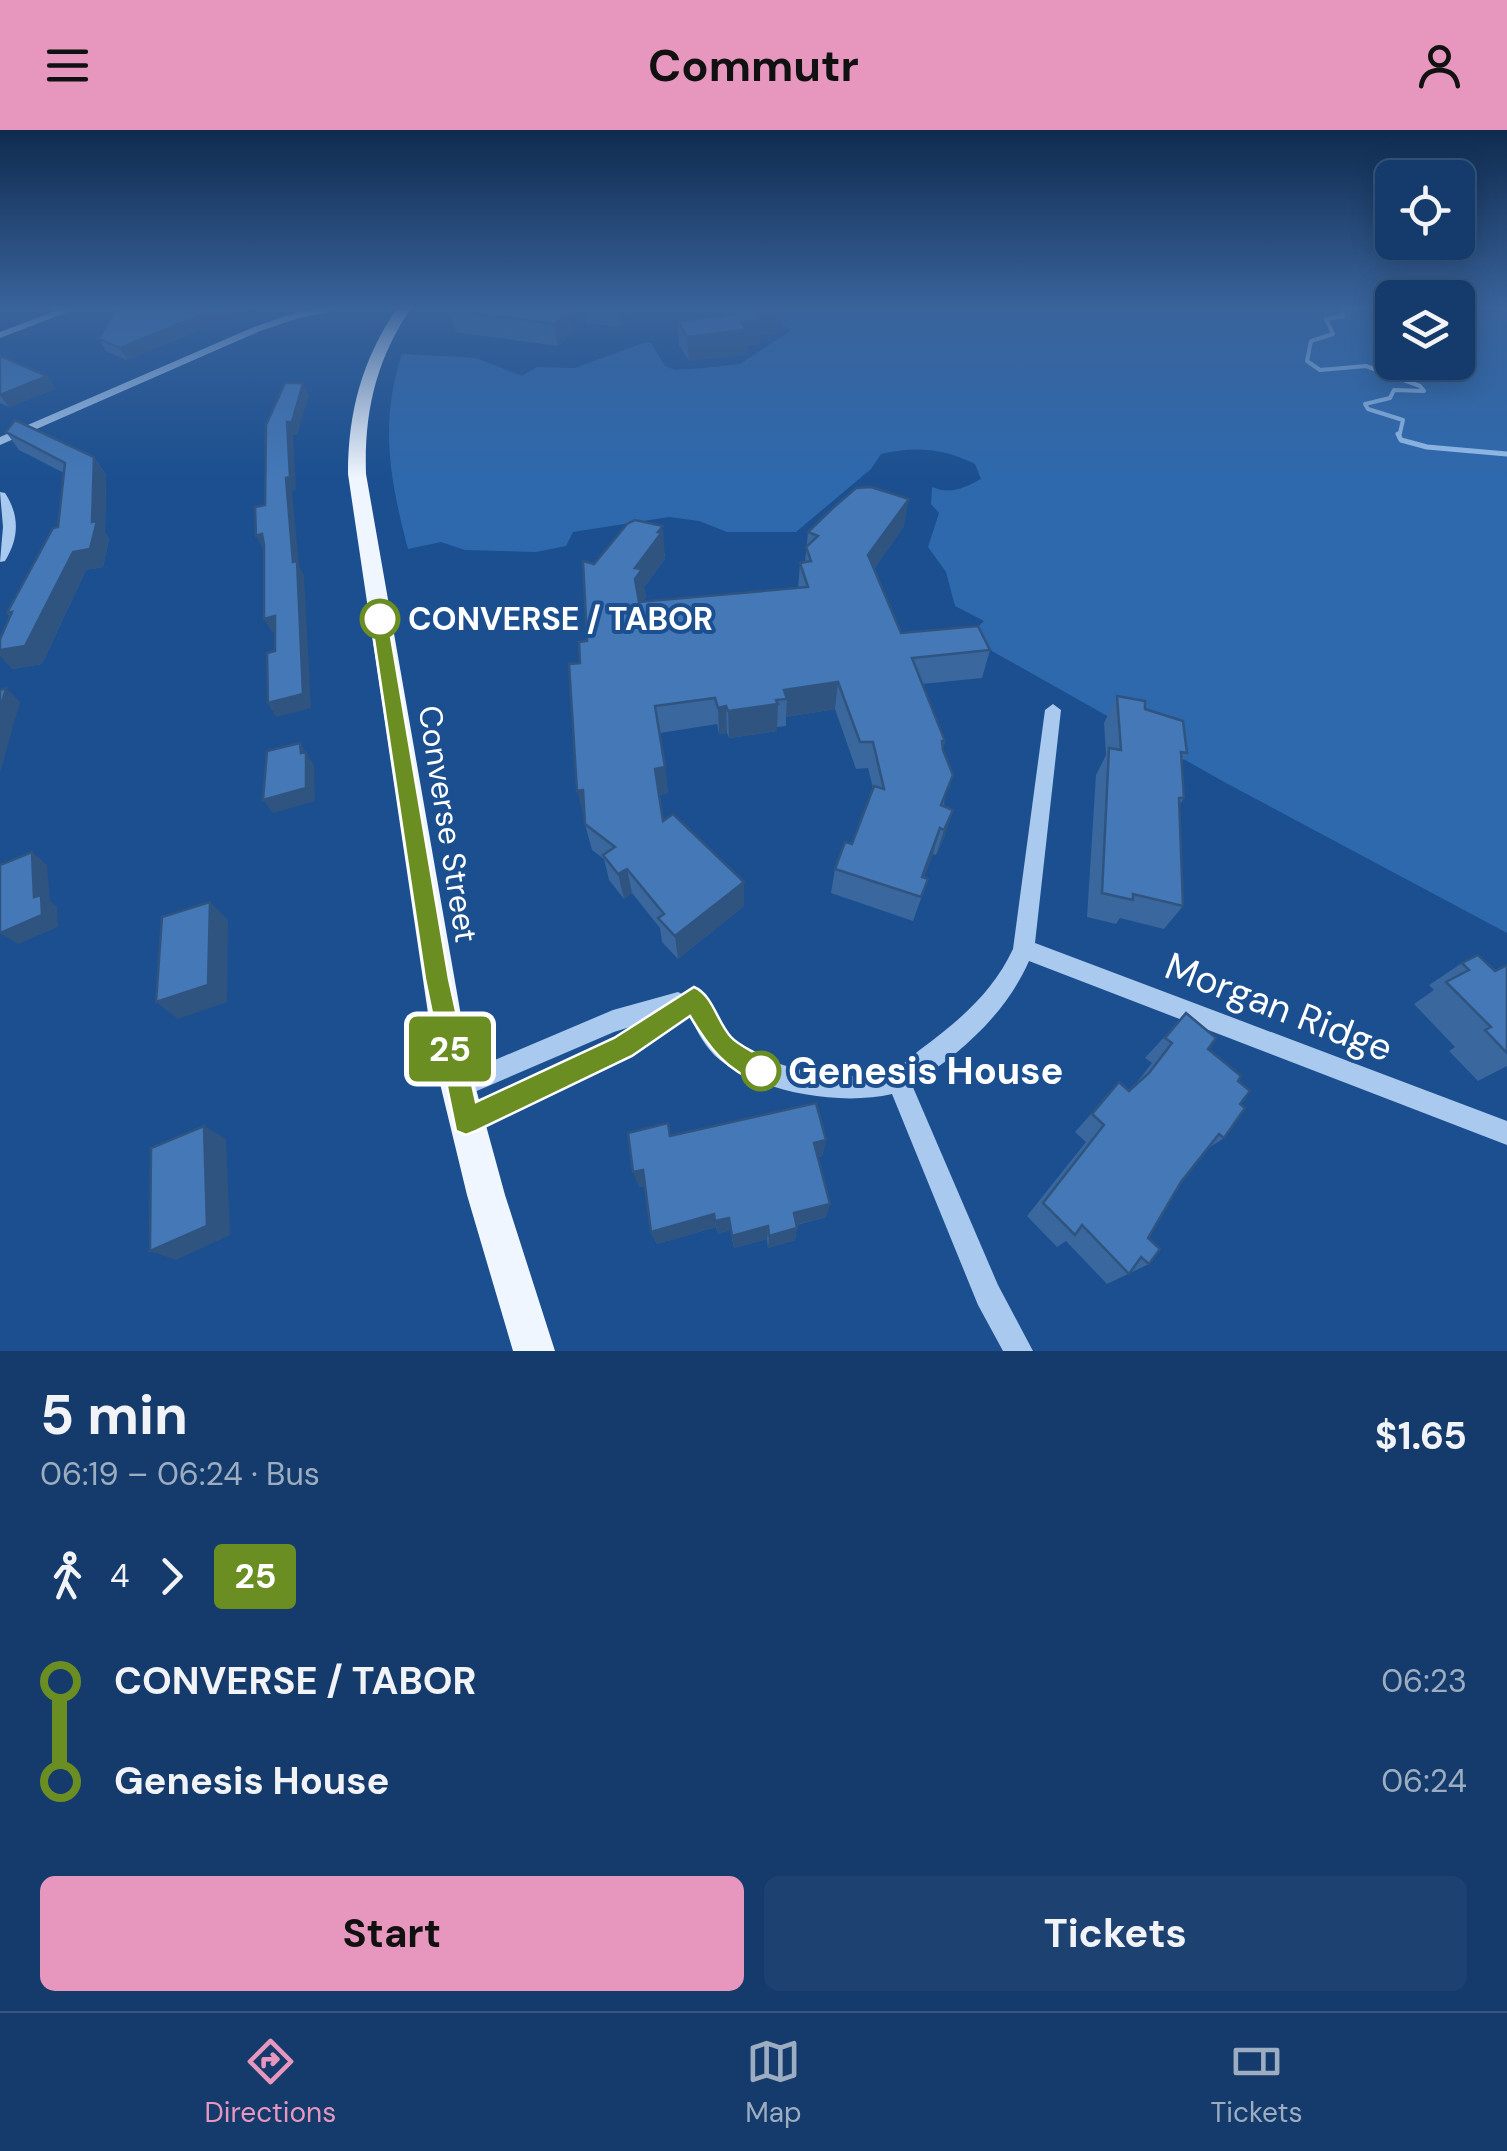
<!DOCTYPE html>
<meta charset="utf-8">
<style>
:root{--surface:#143b6b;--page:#1d4271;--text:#f1f3f6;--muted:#9dadc1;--line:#33557e;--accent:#e797bd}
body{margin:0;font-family:"DM Sans",sans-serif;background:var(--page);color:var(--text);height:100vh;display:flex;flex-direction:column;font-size:38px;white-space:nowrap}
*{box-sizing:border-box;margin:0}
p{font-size:32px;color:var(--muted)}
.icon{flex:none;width:55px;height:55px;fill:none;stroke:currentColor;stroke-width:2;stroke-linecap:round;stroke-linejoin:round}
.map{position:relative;height:1221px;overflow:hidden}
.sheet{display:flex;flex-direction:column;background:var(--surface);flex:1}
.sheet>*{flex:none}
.badge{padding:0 20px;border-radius:8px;font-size:35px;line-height:65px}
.controls{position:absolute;left:1375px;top:30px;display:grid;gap:20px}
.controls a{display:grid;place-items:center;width:100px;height:100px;border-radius:15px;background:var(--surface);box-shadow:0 5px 25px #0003,0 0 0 2px var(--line);font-size:50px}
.map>.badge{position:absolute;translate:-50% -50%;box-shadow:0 0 0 5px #fff}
.legs{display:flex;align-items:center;gap:15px;height:110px;padding:0 40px;font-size:32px}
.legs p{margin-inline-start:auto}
.summary{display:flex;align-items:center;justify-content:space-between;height:170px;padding:0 40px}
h1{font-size:55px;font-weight:700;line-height:75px}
.primary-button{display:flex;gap:20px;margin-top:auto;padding:20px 40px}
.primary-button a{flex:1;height:115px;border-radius:15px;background:var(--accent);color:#111;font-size:40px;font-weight:700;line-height:115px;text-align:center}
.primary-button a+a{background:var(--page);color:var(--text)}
ul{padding:0 40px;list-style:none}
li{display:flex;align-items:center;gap:35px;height:100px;font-size:38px}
li i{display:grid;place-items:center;width:15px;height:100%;margin:0 12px;background:currentColor}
li i::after{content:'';width:25px;height:25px;margin:-12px;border:8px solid;border-radius:50%;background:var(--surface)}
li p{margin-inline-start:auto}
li:first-child i{background:linear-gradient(#0000 50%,currentColor 0)}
li:last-child i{background:linear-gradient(currentColor 50%,#0000 0)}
header{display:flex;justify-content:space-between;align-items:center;height:130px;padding:0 40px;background:var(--accent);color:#111;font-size:45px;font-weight:700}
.tab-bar{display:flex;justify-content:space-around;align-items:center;height:140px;border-top:2px solid var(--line);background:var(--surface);font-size:28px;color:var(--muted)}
.tab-bar a{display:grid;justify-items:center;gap:5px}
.tab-bar .current{color:var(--accent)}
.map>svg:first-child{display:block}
.green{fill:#2e69ad}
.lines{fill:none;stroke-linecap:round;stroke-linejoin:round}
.stream-far1{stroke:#9cc4f0;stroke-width:4}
.stream{stroke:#9cc4f0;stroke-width:5}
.minor{fill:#a9c9ee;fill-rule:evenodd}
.major{fill:#f0f6ff;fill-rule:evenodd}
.wall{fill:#3a679d}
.shaded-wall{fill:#305480}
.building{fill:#4478b7;stroke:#305480;stroke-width:2.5}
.line-1{fill:#6b8e23;stroke:#fff;stroke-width:2.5}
.stop-1-dot{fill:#fff;stroke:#6b8e23;stroke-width:5}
.labels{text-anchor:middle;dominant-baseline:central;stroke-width:8;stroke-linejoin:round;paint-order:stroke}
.stop-label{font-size:32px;font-weight:bold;fill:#fff;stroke:#1b4f8f;text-anchor:start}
.street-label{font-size:32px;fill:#fff;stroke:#1b4f8f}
.near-street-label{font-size:38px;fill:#fff;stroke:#1b4f8f}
.near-stop-label{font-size:38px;font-weight:bold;fill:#fff;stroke:#1b4f8f;text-anchor:start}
</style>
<header><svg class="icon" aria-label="menu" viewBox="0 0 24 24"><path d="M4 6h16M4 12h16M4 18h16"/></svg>Commutr<svg class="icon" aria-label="person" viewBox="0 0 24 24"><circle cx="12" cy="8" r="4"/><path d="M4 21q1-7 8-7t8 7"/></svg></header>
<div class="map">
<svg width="1507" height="1221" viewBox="0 0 1507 1221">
<rect width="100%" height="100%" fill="#1b4f8f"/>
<path class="green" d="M766,178H1392V232H1458V178H1507V803L1226,653L967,507L984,491L955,476L946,442L928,417L939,383L931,374L932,357C951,365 964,358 981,349L975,334C943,318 914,316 881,324L871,339L796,402H727L699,391L669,387L573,402L566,416L536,422L465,420L441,412L408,419C390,350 379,293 402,224L476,228L522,246L537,237L575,238L646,212L651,213L665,236L675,240L704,238L740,234L790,201Z"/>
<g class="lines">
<polyline class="stream-far1" points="1341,178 1343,186 1326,189 1333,204 1311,211 1307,231 1320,240 1366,236 1420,256 1424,261 1394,260 1390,268 1365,274 1368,279 1403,290 1399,307"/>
<polyline class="stream" points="1398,304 1401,310 1427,317 1507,324"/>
<g class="minor">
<polygon points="63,178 78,178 0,208 0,202"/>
<polygon points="321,178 346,178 299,188 260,201 0,315 0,307 254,197 294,183"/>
<path d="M0,362L5,363C20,386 19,408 5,431L0,432L3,397Z"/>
<path d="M1053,574L1061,580L1035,813L1507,991V1015L1029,831C1005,885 961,923 912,955L998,1155L1033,1221H1003L978,1175L892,964C841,976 761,963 720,930C705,918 697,901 689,885L631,925L475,1000L466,1003L457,1000L454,991L457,982L615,909L633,896L614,902L458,969L450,965L446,957L450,949L613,880L678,862L682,864L693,858L701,861C710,879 719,899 735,912C767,939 859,957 897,938C906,933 913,925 921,919C959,891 993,862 1013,819L1045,580Z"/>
</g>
<path class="major" d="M397,178H411C376,230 364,282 366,344L470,937L505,1065L555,1221H513L467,1065L436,937L348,344C348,282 362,230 397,178Z"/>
</g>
<g class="wall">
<polygon points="116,178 240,178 230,182 232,186 127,230 106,221 99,209"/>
<polygon points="567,178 575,201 558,216 456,202 450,180"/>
<polygon points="584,178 638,178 619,197 586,193"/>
<polygon points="724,178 775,178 776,203 760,205 760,214 747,215 747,224 689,231 679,215 678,191 725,185"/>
<polygon points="0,226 47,246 55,259 9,277 0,273"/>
<polygon points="6,302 94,327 106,345 105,403 109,409 103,437 86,440 42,534 12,539 10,487 7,483 58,397 64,343 19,320"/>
<polygon points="904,396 874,439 901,503 990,520 982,548 922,554 945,611 943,620 945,706 936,725 933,724 924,747 928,749 913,791 831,763 835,739 852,714 873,658 868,638 856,639 835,579 786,587 786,596 777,597 777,601 729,608 727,603 719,604 717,594 660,603 668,663 659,665 663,691 744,752 744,776 678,829 662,812 660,798 632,763 624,769 609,750 604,729 592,720 585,694 580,533 587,511 594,434 665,423 665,429 644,457 646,467 642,472 798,458 800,433 805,432 808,402"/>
<polygon points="1117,566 1145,579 1187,623 1182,632 1184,668 1179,676 1183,776 1164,799 1120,788 1116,794 1087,787 1096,645 1106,625 1104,593"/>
<polygon points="1462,833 1495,841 1507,835 1507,936 1478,951 1449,921 1455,917 1414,874 1434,860 1429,855"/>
<polygon points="1186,883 1208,919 1238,951 1240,974 1224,1008 1207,1019 1181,1052 1148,1108 1149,1134 1107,1154 1066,1111 1057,1117 1027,1086 1086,1012 1075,1002 1119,952 1129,961 1131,960 1152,933 1145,928"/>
<polygon points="672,1006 826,1010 822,1026 818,1027 826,1087 797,1095 795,1110 768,1118 767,1109 734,1118 730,1100 718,1104 716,1097 657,1114 651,1102 645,1056 639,1057"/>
</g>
<g class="shaded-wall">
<polygon points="218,178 240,178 230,182 232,186 127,230 120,218"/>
<polygon points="618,178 638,178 619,197"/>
<polygon points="572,179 575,201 558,216 554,194"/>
<polygon points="776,179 776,203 760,205 760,214 747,215 747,224 689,231 687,207 741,192 755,182"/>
<polygon points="47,246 55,259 9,277 0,265"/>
<polygon points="303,253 309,265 297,305 293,305 296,360 292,361 299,436 304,445 311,578 276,587 268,573 293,432 286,348 287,292"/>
<polygon points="94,327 106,345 105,403 109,409 103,437 86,440 42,534 12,539 0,526 0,520 73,422 92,392"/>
<polygon points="909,369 904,396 865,452 868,425"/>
<polygon points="663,396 665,429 644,457 646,467 638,477 635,449 635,438"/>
<polygon points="262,404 269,418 263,419 256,406"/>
<polygon points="275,486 283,500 272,502 264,489"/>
<polygon points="838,552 835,579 786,587 787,569 784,560"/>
<polygon points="6,558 20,572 0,643 0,580"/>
<polygon points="778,574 777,601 729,608 728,581"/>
<polygon points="726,576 727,603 719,604 718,578"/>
<polygon points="300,613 314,635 315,671 273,683 263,670 301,623"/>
<polygon points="665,637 668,663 658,665 655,639"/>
<polygon points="583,660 590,685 584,687 577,661"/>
<polygon points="953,680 945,706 936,725 944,700"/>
<polygon points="940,698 933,724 915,771 922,747"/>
<polygon points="32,722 47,735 50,771 57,777 58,797 18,814 0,803 34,767"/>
<polygon points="627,739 632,763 624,769 618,744"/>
<polygon points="744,752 744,776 678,829 675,806"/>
<polygon points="210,772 228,790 227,872 178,889 156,872"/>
<polygon points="204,996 226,1009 230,1105 176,1130 150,1121"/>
<polygon points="826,1010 822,1026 811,1029 814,1013"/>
<polygon points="643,1040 649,1055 639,1057 633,1042"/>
<polygon points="830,1074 826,1087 791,1096 794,1083"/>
<polygon points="714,1084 716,1097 657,1114 651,1102"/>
<polygon points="729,1088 730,1100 718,1104 715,1091"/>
<polygon points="768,1096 767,1109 734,1118 732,1106"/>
<polygon points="797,1098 795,1110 768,1118 769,1106"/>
</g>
<g class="building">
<polygon points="116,178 218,178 120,218 99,209"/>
<polygon points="452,178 567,178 572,179 554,194 450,180"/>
<polygon points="732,178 776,179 755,182 760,190 741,192 746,200 687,207 678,191 736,184"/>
<polygon points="0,226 47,246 0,265"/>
<polygon points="285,253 303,253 292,292 287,292 290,347 286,348 293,432 297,431 303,564 268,573 267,523 275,521 275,486 264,489 264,415 262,404 256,406 255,377 265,375 266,295"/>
<polygon points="15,290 94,327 92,392 97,391 90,419 73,422 25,516 0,520 0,509 12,482 7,483 53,398 58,397 65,333 6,302"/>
<polygon points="871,357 909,369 868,425 901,503 978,496 990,520 912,528 945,611 942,611 943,620 953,645 941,675 953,680 944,700 940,698 922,747 928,749 921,767 835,739 845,712 852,714 874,656 884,659 873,612 860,612 838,552 784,560 787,569 776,570 778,574 728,581 726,576 718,578 715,568 655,576 665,637 655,639 663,691 673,684 744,752 675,806 658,788 664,784 627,739 618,744 603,725 615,717 585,694 583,660 577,661 569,534 580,533 579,512 587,511 583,431 594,434 627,394 635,390 663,396 658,402 662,402 635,438 642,439 635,449 639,472 808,457 800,433 811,431 806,417 818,406 808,402 834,377 856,358"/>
<polygon points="6,558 0,580 0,560"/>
<polygon points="1117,566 1145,571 1145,579 1183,591 1187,623 1181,622 1184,668 1179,668 1183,776 1133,764 1133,770 1102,763 1109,618 1121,620"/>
<polygon points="300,613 301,623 306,622 306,658 263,670 267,621"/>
<polygon points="32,722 34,767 41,765 42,785 0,803 0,735"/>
<polygon points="210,772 208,855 156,872 162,787"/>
<polygon points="1478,825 1495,841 1507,835 1507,923 1485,900 1491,897 1446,852 1469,840 1462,833"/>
<polygon points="1186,883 1216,908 1208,919 1241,946 1238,951 1250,961 1240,974 1245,978 1224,1008 1219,1004 1181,1052 1148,1108 1160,1119 1149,1134 1141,1127 1129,1144 1082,1095 1075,1105 1043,1073 1104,995 1092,984 1119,952 1129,961 1149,943 1172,913 1165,908"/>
<polygon points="816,973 826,1010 814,1013 830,1074 794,1083 797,1098 769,1106 768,1096 732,1106 729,1088 715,1091 714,1084 651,1102 643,1040 633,1042 628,1003 668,993 670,1006"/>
<polygon points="204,996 207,1096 150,1121 151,1018"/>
</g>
<linearGradient id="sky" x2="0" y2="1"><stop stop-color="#0f2b4f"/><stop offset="0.51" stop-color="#39639b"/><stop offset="1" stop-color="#39639b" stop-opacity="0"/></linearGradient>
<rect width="1507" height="349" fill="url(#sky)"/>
<path class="line-1" d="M380,484L388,489L449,849L476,972L614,908L694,857C713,865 717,892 731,907C744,921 766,923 774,941L770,950L761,954C725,939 709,918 690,886L632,926L476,1001L466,1005L456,1001L425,849L371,489Z"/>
<g class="stop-1-dot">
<circle cx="380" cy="489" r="18"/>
<circle cx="761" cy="941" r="18"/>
</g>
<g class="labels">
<g class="stop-label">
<text x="408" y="489">CONVERSE / TABOR</text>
</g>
<g class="street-label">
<text transform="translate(448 694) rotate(81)">Converse Street</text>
</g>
<g class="near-street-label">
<text transform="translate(1279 877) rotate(21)">Morgan Ridge</text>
</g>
<g class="near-stop-label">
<text x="788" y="941">Genesis House</text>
</g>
</g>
</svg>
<div class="controls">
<a><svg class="icon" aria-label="locate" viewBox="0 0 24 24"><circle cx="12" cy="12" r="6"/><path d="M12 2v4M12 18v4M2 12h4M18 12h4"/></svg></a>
<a><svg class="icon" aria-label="layers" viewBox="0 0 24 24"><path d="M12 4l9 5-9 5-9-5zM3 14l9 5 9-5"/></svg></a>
</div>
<b class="badge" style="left:450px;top:919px;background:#6b8e23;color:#fff">25</b>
</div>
<section class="sheet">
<div class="summary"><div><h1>5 min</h1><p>06:19 – 06:24 · Bus</p></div><b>$1.65</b></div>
<div class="legs"><svg class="icon" aria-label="walk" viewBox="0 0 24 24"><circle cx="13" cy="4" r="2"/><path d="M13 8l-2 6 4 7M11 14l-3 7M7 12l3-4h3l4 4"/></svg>4<svg class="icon" aria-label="forward" viewBox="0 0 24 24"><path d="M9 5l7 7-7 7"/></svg><b class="badge" style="background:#6b8e23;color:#fff">25</b></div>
<ul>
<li><i style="color:#6b8e23"></i><b>CONVERSE / TABOR</b><p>06:23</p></li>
<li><i style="color:#6b8e23"></i><b>Genesis House</b><p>06:24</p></li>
</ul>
<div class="primary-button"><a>Start</a><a>Tickets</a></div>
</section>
<nav class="tab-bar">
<a class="current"><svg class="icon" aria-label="directions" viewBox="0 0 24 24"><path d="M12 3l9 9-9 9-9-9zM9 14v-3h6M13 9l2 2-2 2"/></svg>Directions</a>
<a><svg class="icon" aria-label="map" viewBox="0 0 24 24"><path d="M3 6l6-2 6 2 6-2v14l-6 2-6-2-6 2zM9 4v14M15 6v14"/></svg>Map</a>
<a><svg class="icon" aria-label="tickets" viewBox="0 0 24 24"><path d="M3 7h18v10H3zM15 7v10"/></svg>Tickets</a>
</nav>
